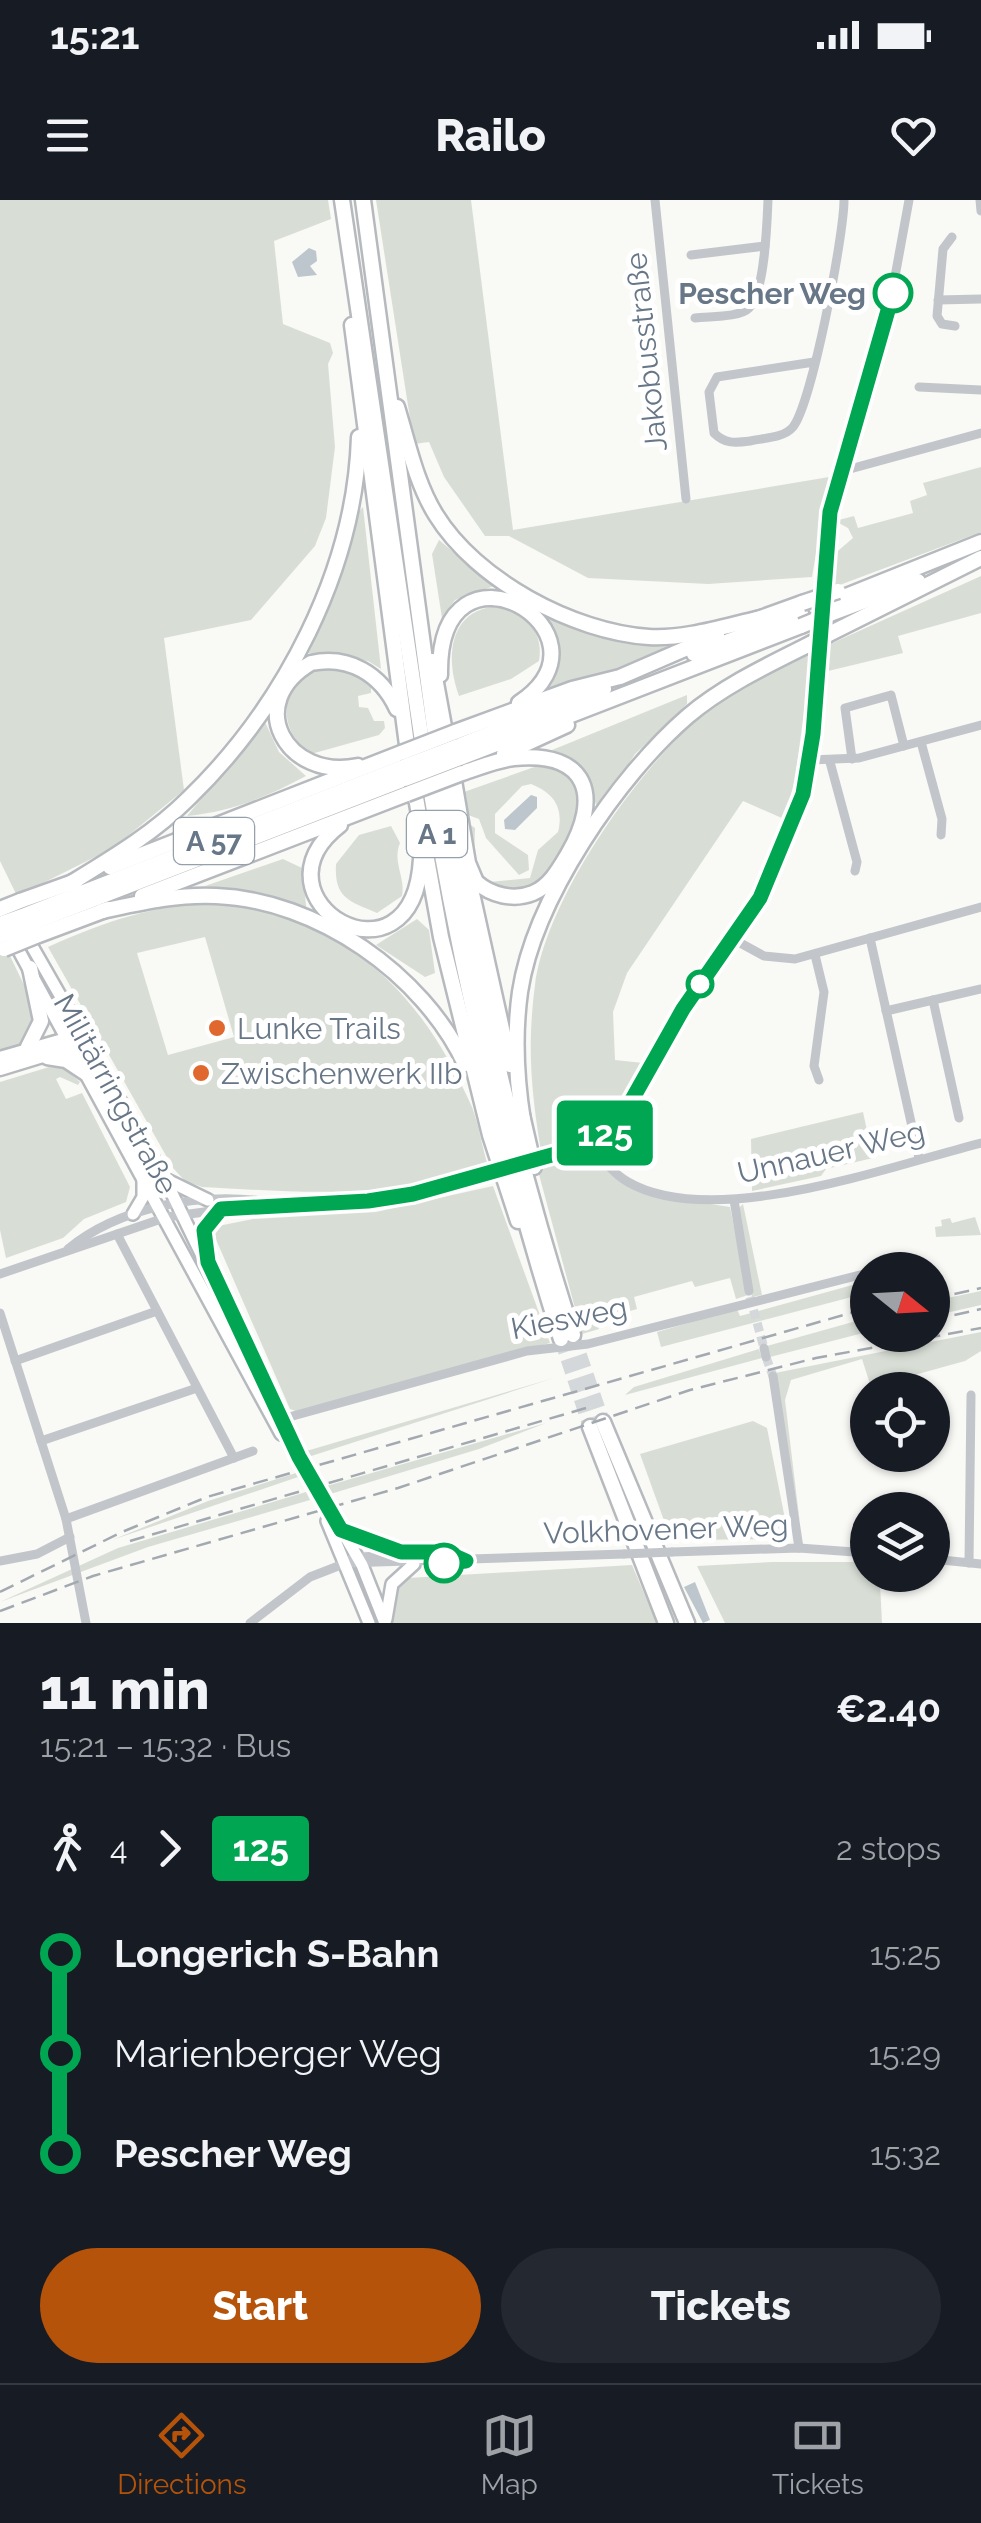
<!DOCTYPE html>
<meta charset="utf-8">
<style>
:root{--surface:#171b24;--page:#242831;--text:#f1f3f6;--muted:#9ea1a6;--line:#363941;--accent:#b45309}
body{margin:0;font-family:Raleway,sans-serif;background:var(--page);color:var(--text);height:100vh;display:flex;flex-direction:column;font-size:38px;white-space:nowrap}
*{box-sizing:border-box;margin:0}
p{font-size:32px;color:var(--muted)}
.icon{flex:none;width:55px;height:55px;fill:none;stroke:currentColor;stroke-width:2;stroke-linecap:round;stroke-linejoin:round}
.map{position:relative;height:1423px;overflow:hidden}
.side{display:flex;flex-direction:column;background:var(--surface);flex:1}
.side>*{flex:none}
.badge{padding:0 20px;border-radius:8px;font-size:35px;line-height:65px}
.needle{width:65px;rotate:108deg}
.tools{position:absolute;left:850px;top:1052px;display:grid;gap:20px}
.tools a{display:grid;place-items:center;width:100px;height:100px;border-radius:50%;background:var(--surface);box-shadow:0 2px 8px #0004;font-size:50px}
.map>.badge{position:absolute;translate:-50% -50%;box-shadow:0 0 0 5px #fff}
.legs{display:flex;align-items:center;gap:15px;height:110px;padding:0 40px;font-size:32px}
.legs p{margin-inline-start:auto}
.head{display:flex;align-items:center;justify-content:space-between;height:170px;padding:0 40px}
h1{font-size:55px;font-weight:800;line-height:75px}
.action{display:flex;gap:20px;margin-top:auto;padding:20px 40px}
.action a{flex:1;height:115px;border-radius:60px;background:var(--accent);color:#fff;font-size:40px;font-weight:800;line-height:115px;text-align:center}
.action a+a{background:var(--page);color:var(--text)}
ul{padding:0 40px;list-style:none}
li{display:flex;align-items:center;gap:35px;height:100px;font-size:38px}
li i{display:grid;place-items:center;width:15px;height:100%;margin:0 12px;background:currentColor}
li i::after{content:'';width:25px;height:25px;margin:-12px;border:8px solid;border-radius:50%;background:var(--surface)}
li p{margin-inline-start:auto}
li:first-child i{background:linear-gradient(#0000 50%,currentColor 0)}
li:last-child i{background:linear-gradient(currentColor 50%,#0000 0)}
.status{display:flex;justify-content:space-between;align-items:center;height:70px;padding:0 50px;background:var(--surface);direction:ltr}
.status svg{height:28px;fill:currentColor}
header{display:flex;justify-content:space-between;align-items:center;height:130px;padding:0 40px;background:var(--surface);font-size:45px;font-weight:800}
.tab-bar{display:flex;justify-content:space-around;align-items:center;height:140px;border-top:2px solid var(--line);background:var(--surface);font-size:28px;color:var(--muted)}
.tab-bar a{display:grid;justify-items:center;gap:5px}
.tab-bar .on{color:var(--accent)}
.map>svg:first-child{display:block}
.green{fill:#d8ded6;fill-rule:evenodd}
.water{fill:#bdc6cc}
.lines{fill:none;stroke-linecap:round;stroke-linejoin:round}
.minor-tunnel{stroke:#d5d8da;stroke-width:9;stroke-dasharray:9 4.5;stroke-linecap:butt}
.highway-tunnel{stroke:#d5d8da;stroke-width:14;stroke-dasharray:14 7;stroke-linecap:butt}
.major-casing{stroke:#b6babe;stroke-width:16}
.highway-casing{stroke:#b6b9bd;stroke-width:19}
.minor{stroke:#c2c6ca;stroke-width:9}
.major{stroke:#fff;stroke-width:11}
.highway{stroke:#fff;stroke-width:14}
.rail{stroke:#a3a9b0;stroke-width:2.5;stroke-dasharray:15 8;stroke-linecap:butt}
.highway-bridge-casing{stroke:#b6b9bd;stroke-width:19;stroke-linecap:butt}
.minor-bridge{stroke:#c2c6ca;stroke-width:9}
.highway-bridge{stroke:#fff;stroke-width:14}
.line-1-casing{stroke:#fff;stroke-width:22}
.line-1{stroke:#00a651;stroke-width:15}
.stop-1-dot{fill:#fff;stroke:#00a651;stroke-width:5}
.poi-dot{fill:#e0682f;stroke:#fff;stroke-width:4}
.labels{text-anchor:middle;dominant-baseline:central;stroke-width:10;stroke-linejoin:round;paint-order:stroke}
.shield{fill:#fff;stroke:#95a0ab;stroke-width:2.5}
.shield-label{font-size:28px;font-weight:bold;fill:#687787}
.stop-label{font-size:30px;font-weight:bold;fill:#687787;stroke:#fff;text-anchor:end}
.street-label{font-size:30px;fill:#687787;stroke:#fff}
.poi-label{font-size:30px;fill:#687787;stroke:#fff;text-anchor:start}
</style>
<div class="status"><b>15:21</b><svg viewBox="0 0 49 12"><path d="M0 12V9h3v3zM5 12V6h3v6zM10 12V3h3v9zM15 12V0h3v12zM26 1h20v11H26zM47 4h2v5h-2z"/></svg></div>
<header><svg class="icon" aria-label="menu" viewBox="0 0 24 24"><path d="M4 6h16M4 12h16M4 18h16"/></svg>Railo<svg class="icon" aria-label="heart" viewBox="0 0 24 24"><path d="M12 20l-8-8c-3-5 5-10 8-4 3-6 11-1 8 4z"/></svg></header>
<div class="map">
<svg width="981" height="1423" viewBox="0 0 981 1423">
<rect width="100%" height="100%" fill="#f9f9f6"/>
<g class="green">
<polygon points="0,0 328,0 331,19 274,41 283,124 330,143 333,153 328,164 335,247 326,318 315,346 251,420 164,438 184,590 113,648 17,696 0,661"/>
<polygon points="376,0 471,0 513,330 829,277 812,377 708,384 588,378 509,336 485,336 444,277 429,242 414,244"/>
<polygon points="981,267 981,332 829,389 832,356 853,338 848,328 835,321 854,316 858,328 913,313 910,301 927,295 923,283"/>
<polygon points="363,307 381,469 368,461 307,453 336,390 355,316"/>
<polygon points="439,340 494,386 455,400 442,418 432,354"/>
<polygon points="981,376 981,413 898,436 903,453 824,472 828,445"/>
<polygon points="529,402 554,415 690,439 675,444 677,451 546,494 560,458 544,417"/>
<path d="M499,406C526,411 544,433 539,461L511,479L459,496C445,458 448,409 499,406Z"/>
<path d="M812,451L795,580L784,619L743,601L627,773L613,812L615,860L643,863C617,916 596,932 541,951C531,891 527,846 535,785C547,693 650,550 724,497C750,479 784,466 812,451Z"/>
<path d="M325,468L345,470L371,485V493L358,496L359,507L368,508L374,521H384L385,528L379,535L311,554C274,529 280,478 325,468Z"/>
<polygon points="687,495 687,504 635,554 607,598 596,605 587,577 552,550"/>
<path d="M265,522L279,552L306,576C267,597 231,612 187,616Z"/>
<path d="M540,565L554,567L574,581L582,614C570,646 544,699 503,691C493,689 482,683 477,674C469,661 469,642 466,627L469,624L475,628L474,664L489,682L530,678L538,650L558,632C564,608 554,593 531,584L522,586L495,614V633L528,655L529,670L519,675L486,638L479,619L468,615L464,592Z"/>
<path d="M391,626L400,643C392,662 406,678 402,696L377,713C349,701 334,698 336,664L359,635Z"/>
<polygon points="283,659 302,668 307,714 275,699 205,686"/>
<path d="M217,702C348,722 419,788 472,907C479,925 482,947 488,966C396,1001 297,992 202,987L185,981L173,968L48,747C108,720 151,706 217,702ZM205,737L234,837L168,855L137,753Z"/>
<polygon points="417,719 429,730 435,773 425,777 376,745"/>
<polygon points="8,752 28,793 33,819 38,819 27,844 0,854 0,755"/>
<polygon points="49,867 64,868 80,882 78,885 60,877 56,879 66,899 82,893 130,987 126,1002 84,1019 63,1038 6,1058 0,1030 0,882"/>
<polygon points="863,912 873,958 826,969 821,976 752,991 751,939"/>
<polygon points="586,955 645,994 730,1007 748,1095 736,1099 730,1078 695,1087 692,1081 634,1097 637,1109 597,1121 599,1129 582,1134 537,967"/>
<polygon points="493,986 550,1143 298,1212 290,1209 214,1035 218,1026 253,1019 376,1012"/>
<polygon points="743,1004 762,1095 752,1097 738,1009"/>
<polygon points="975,1017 981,1035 936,1037 935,1027 942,1026 941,1020 950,1018 952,1023"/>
<polygon points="867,1081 867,1093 661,1147 657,1132 737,1109 740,1116"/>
<polygon points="981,1091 981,1105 933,1116 933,1101"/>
<polygon points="867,1118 867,1132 770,1157 767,1146"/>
<polygon points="981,1132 981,1151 965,1161 871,1187 862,1159 791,1180 785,1200 800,1324 775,1173"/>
<polygon points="759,1149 762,1158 625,1195 634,1187"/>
<polygon points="554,1178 305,1258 303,1252"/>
<polygon points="753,1221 767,1228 789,1339 671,1340 640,1254"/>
<polygon points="546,1223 479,1249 327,1295 323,1287"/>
<polygon points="296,1273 298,1277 112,1340 208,1301"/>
<polygon points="306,1292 310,1300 148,1347 0,1402 118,1348"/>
<polygon points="772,1362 867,1362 869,1382 880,1383 882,1423 725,1423 697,1366"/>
<path d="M632,1365L657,1423H393C388,1404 391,1389 408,1378Z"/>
</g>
<g class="water">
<polygon points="309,48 316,51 317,61 310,66 317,75 298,77 292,62"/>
<polygon points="531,595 537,597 537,608 515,630 505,629 504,620"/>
<polygon points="695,1382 710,1420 703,1423 684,1387"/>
</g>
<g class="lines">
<g class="minor-tunnel">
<polyline points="750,1097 764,1148"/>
<polyline points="766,1157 773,1176"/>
</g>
<g class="highway-tunnel">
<polyline points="573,1135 603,1222"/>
<polyline points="561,1139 590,1227"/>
</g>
<defs>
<g id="major">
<polyline points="25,734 165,979 299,1257 362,1365 385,1423"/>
<polyline points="13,740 281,1234"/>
<polyline points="167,980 208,1000"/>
<polyline points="133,1014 143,997 143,977"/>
<polyline points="205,1048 204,1030 221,1009"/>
<polyline points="327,1321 369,1423"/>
<polyline points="345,1332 401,1351"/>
<polyline points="386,1419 392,1384 414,1364"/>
</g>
<g id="highway">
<polyline points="342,0 424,555"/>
<polyline points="363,0 437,549"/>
<polyline points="352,125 409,560"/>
<path d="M397,207C408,243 416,283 436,315C476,380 573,432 649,437C686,439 725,426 761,418"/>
<polyline points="831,402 981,342"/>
<polyline points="830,414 918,381"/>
<polyline points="755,420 802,403"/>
<polyline points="829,434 981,358"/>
<polyline points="694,454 801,414"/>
<polyline points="432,461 447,543"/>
<path d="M440,475C437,322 625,432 519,503"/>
<polyline points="455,532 572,489 620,477 717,435"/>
<polyline points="458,546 604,489"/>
<polyline points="504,554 567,525"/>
<polyline points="460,558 801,426"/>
<path d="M358,566C286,581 243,503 311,463C349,455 381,474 397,509"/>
<path d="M452,569L468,663L476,682C491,695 513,701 533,693C550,686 559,669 568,654C602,596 588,551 514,558C496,560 478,568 462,573"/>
<path d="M440,571C471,762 513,951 573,1135"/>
<path d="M428,576C460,767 502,955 561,1139"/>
<polyline points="413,581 441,737 490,935 518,1021"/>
<path d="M340,625C244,699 413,799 421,659"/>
<polyline points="110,667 401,553"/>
<polyline points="467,671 510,865"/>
<path d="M71,683C112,658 154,633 189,598C284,506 355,370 359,237"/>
<polyline points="142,696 407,594"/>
<polyline points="20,701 76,681"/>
<path d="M102,711C140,703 177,694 216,696C317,700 423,774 465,864"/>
<polyline points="25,715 403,567"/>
<polyline points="30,724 405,579"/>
<polyline points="36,736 108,709"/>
<polyline points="28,847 41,821 30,768"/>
<polyline points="47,857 66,860 87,874"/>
<polyline points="0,859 84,835"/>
<polyline points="0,868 72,846 84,835"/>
<polyline points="522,915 534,967"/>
<path d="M523,921C516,877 514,835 520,792C534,699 618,576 688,516C722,487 766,466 806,446"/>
<polyline points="603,1222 687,1423"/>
<polyline points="590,1227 666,1423"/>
</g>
</defs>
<use href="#major" class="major-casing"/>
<use href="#highway" class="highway-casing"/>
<g class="minor">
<polyline points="655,0 686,299"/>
<polyline points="980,0 981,11"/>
<polyline points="952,37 943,49 937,116 942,124 955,126"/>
<polyline points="691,55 765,46"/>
<polyline points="938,100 981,99"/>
<path d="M695,118C709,116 739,118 749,108C765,92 767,23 768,0"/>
<path d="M814,162L717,177L709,192L714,233C725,244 735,243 750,241C763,238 784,238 793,227C812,203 844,35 844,0"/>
<polyline points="919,187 981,190"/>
<polyline points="839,272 981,233"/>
<polyline points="921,542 942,619 941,635"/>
<polyline points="852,559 845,508 891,495 904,546"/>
<polyline points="810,560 859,558 981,525"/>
<polyline points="830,562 857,662 855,671"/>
<polyline points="870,738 919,958"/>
<polyline points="733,739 764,756 795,759 981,707"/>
<polyline points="815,755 824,792 814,866 819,880"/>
<polyline points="933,800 959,918"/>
<polyline points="886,811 981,789"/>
<path d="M591,944C602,958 612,973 628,982C713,1031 890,966 981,943"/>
<polyline points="548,958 591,944 620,921 683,809 760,698 785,645 810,560 830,312 888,115 909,0"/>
<polyline points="734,1000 749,1091"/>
<polyline points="117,1034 234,1258"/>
<path d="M68,1049C119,1007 197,993 262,1001"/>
<polyline points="883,1070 917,1064"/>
<polyline points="0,1074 167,1017 249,1006 368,1001 478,978"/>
<polyline points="0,1113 66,1319 86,1423"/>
<polyline points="764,1148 766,1157"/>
<polyline points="15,1161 157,1111"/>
<polyline points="773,1176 799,1348"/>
<polyline points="282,1219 527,1151 588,1144 868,1073"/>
<polyline points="41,1241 197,1188"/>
<polyline points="66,1319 253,1251"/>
<polyline points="672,1352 799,1348 868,1353"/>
<polyline points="352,1358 430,1351 464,1360"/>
<polyline points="932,1359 981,1364"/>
<polyline points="0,1361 37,1354 70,1337"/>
<polyline points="969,1363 971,1195"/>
<polyline points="250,1423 310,1377 346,1363 624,1354"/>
</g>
<use href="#major" class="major"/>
<use href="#highway" class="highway"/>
<g class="rail">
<polyline points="932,1099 981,1088"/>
<polyline points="932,1120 981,1109"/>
<polyline points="130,1341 586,1208"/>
<polyline points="0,1392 122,1332 207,1297 868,1108"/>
<polyline points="0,1411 93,1376 398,1288 690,1190 816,1158 981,1128"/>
</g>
<defs>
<g id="highway-bridge">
<polyline points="802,403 838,391"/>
<polyline points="801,426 830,414"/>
<polyline points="806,446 829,434"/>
<polyline points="401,553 455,532"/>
<polyline points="403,567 458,546"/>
<polyline points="405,579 460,558"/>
<polyline points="407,594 462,573"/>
<polyline points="0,709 20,701"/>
<polyline points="0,724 25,715"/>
<polyline points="0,736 30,724"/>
<polyline points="4,749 36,736"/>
</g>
</defs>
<use href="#highway-bridge" class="highway-bridge-casing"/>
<g class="minor-bridge">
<polyline points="478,978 548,958"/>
<polyline points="624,1354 672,1352"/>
</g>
<use href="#highway-bridge" class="highway-bridge"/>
</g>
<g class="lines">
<defs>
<polyline id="line-1" points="444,1363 466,1361 446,1352 401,1352 341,1330 299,1257 208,1062 204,1030 221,1009 368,1001 413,994 591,944 620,921 683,809 760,698 803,594 813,534 830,312 893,93"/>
</defs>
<use href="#line-1" class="line-1-casing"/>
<use href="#line-1" class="line-1"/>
</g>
<g class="stop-1-dot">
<circle cx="893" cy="93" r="18"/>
<circle cx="700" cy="784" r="12"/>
<circle cx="444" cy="1363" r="18"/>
</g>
<g class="poi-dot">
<circle cx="217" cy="828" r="10"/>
<circle cx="201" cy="873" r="10"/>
</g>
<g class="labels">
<g class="shield">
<rect x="407" y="611" width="60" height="46" rx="8"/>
<rect x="174" y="618" width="80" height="46" rx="8"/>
</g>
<g class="shield-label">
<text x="437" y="634">A 1</text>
<text x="214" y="641">A 57</text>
</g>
<g class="stop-label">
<text x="866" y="93">Pescher Weg</text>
</g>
<g class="street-label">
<text transform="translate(646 152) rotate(-96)">Jakobusstraße</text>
<text transform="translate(116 894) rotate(61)">Militärringstraße</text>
<text transform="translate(831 952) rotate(-13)">Unnauer Weg</text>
<text transform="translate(569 1118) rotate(-11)">Kiesweg</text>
<text transform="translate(666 1329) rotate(-2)">Volkhovener Weg</text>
</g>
<g class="poi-label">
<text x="237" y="828">Lunke Trails</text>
<text x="221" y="873">Zwischenwerk IIb</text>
</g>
</g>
</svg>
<div class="tools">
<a><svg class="needle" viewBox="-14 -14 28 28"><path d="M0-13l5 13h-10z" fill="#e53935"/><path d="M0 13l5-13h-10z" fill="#9ea1a6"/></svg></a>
<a><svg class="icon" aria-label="locate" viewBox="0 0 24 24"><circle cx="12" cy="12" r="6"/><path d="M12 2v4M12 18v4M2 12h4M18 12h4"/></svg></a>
<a><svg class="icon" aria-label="layers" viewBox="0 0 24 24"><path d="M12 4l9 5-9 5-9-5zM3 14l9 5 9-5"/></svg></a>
</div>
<b class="badge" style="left:605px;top:933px;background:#00a651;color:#fff">125</b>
</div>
<section class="side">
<div class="head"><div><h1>11 min</h1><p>15:21 – 15:32 · Bus</p></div><b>€2.40</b></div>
<div class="legs"><svg class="icon" aria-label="walk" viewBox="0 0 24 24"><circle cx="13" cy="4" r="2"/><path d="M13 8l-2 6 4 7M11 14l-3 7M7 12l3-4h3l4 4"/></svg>4<svg class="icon" aria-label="forward" viewBox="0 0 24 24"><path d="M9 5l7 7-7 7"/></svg><b class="badge" style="background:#00a651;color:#fff">125</b><p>2 stops</p></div>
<ul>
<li><i style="color:#00a651"></i><b>Longerich S-Bahn</b><p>15:25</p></li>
<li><i style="color:#00a651"></i><span>Marienberger Weg</span><p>15:29</p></li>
<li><i style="color:#00a651"></i><b>Pescher Weg</b><p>15:32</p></li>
</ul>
<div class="action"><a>Start</a><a>Tickets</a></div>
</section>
<nav class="tab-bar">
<a class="on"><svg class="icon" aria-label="directions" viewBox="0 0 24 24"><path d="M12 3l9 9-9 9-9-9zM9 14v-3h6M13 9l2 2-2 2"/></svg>Directions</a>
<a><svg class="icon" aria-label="map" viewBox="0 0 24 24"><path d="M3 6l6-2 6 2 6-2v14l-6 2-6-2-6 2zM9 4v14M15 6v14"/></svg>Map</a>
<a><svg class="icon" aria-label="tickets" viewBox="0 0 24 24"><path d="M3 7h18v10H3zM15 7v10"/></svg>Tickets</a>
</nav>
